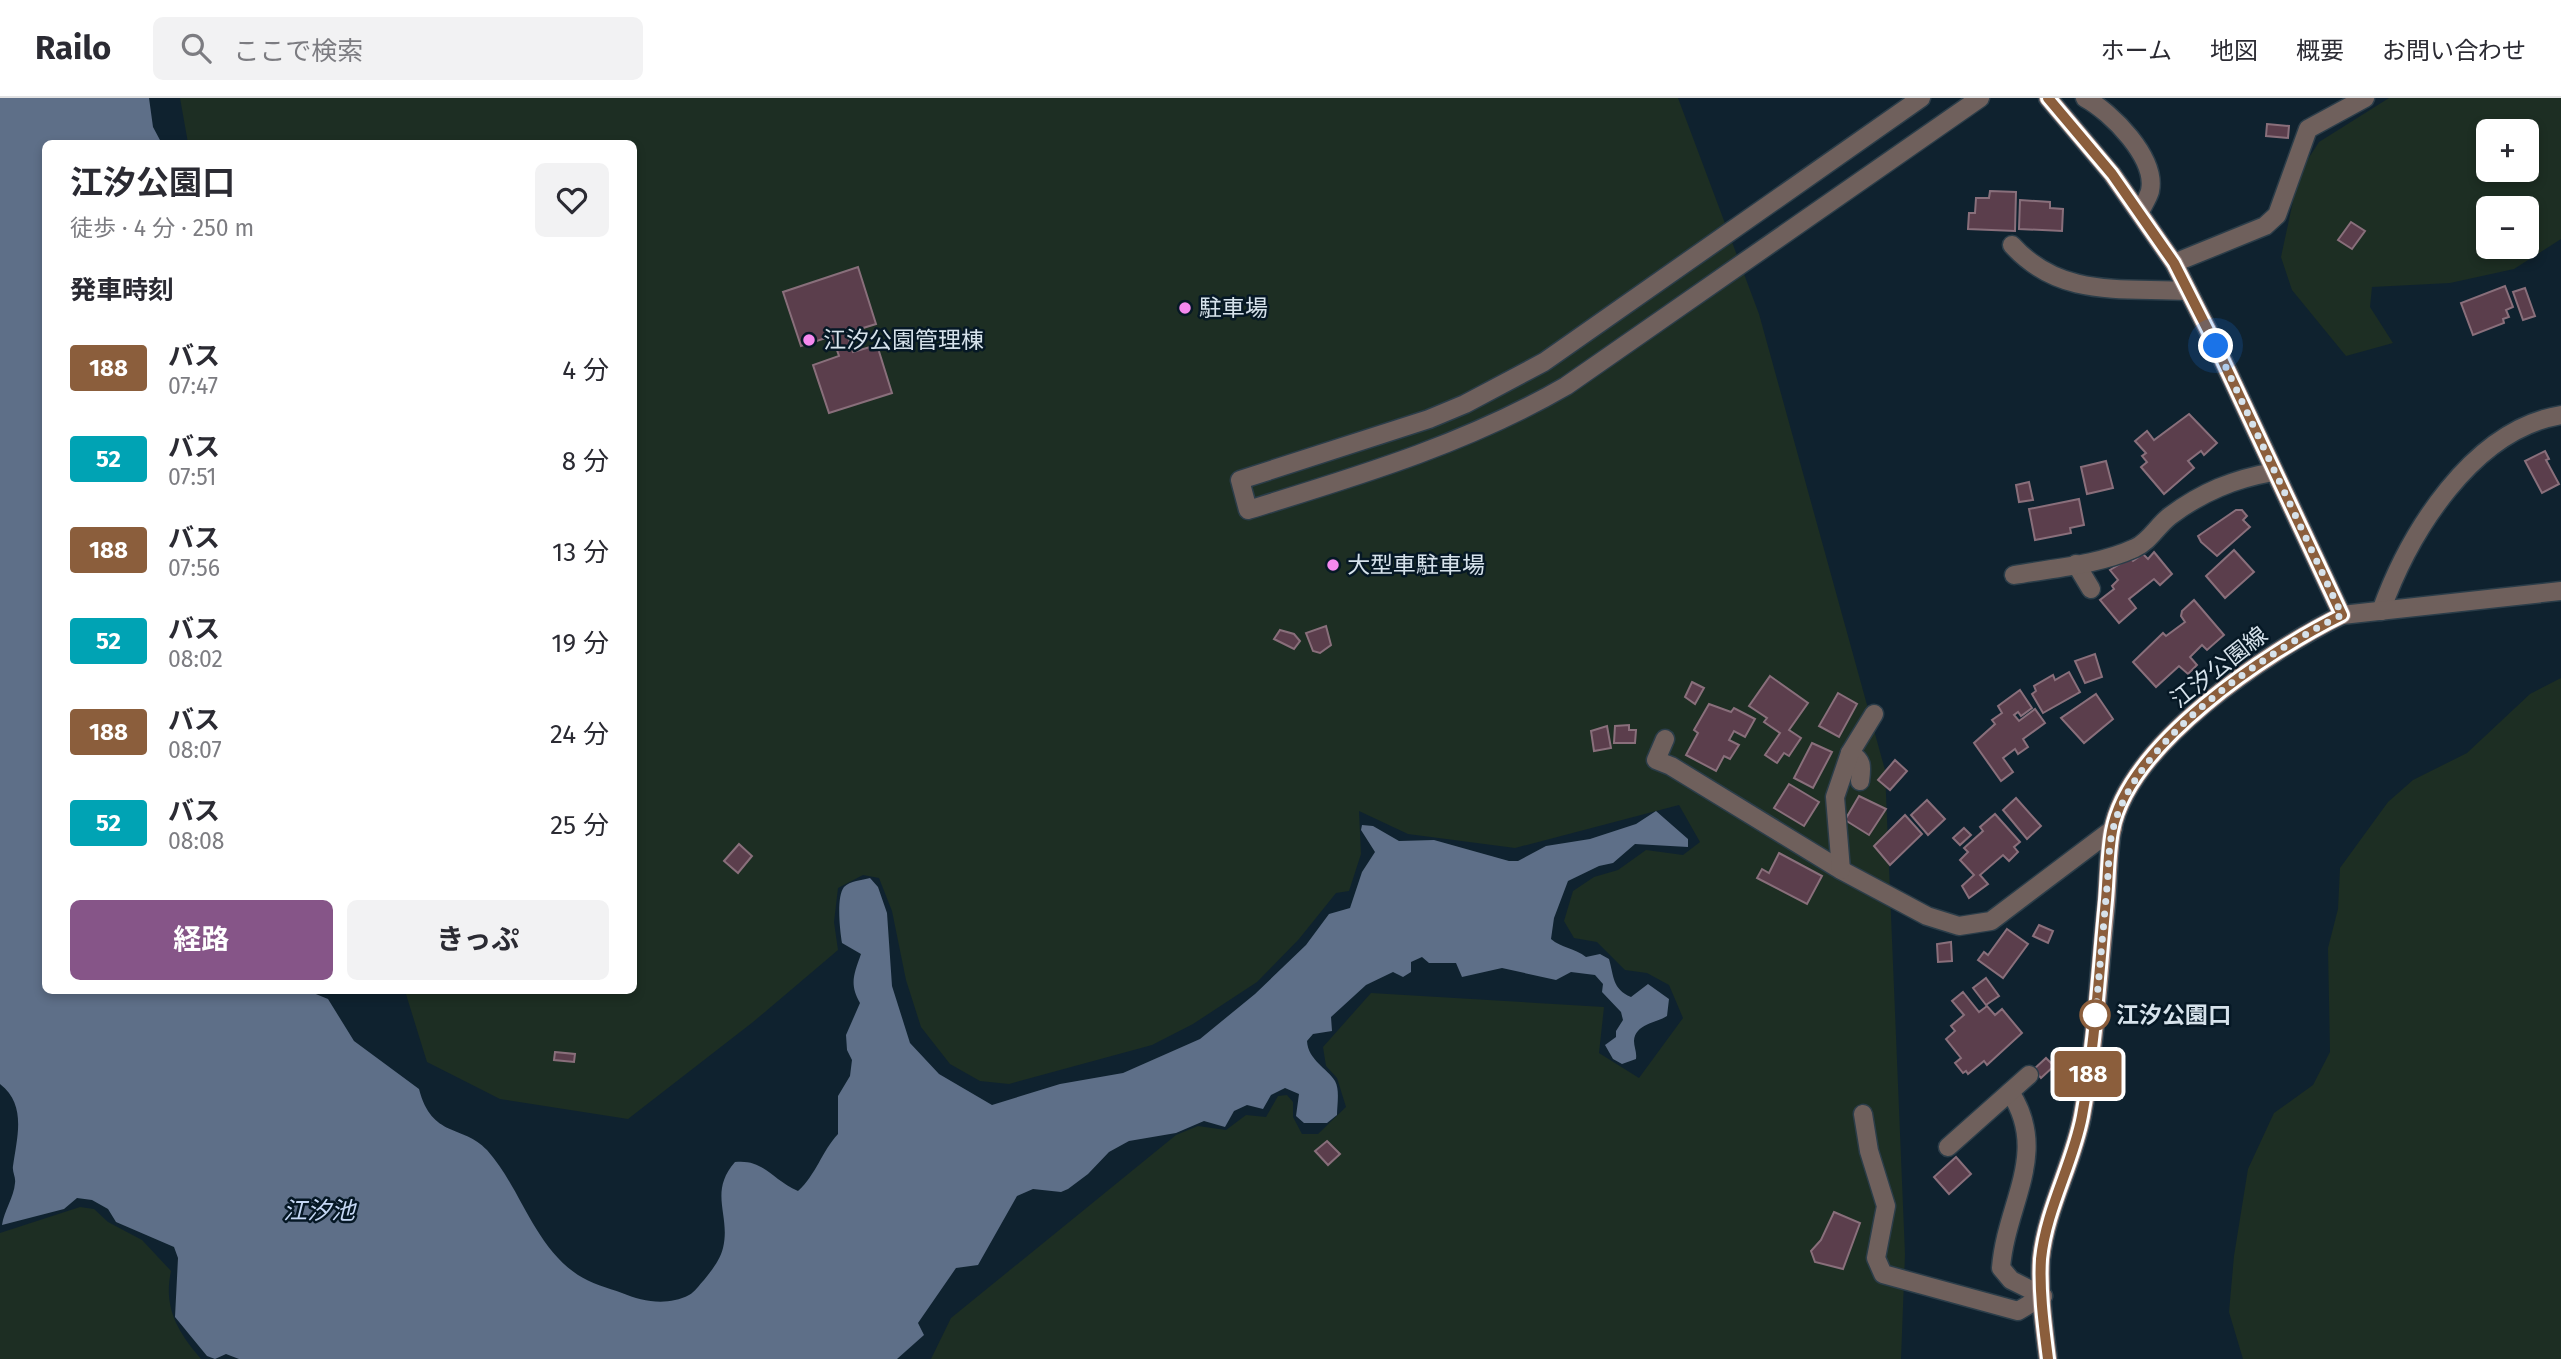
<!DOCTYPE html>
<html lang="ja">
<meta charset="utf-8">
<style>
:root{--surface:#fff;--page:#f2f2f3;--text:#2b2b33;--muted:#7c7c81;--line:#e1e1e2;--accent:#865588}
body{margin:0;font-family:"Fira Sans","Noto Sans JP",sans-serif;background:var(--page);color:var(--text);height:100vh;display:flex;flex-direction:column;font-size:26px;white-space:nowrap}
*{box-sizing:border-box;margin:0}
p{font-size:23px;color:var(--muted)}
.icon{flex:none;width:38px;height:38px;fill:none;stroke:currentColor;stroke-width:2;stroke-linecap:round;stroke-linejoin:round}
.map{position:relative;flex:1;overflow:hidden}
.details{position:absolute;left:42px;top:42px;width:595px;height:854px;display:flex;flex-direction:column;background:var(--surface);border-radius:10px;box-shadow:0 4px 10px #0003}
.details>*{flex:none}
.badge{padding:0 14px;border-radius:5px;font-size:24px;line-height:46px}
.fabs{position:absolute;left:2476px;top:21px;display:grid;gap:14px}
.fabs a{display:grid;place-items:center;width:63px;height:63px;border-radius:10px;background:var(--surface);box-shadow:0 4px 10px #0003;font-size:35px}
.you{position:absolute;width:35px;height:35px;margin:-18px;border:5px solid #fff;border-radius:50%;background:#1a73e8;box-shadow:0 0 0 10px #1a73e833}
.map>.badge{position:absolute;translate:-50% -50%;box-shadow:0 0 0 4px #fff}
h2{padding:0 28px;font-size:26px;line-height:63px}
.round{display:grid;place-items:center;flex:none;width:74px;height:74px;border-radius:10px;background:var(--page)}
.head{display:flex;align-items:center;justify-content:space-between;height:119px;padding:0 28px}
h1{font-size:33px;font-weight:700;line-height:52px}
.button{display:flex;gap:14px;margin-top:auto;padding:14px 28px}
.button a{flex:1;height:80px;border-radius:10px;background:var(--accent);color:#fff;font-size:28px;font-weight:700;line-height:80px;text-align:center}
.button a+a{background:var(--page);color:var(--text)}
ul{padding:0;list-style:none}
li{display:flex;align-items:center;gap:21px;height:91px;padding:0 28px}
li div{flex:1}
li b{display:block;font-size:26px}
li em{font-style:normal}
li .badge{min-width:77px;font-weight:700;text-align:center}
header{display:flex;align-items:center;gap:42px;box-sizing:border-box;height:98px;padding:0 35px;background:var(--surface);border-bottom:2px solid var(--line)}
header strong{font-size:33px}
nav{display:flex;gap:38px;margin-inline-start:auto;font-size:24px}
.search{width:490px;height:63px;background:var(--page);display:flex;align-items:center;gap:18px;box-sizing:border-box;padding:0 24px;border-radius:10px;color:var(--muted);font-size:26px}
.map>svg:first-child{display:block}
.green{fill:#1d2e23;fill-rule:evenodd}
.water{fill:#5e6f88}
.building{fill:#5b3e4c;stroke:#896f7b;stroke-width:2}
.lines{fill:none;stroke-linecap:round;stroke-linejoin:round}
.minor-casing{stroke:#2b3d49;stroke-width:21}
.tertiary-casing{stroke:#2b3d49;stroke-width:21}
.secondary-casing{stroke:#2b3d49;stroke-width:21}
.minor{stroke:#6f605c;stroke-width:18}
.tertiary{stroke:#6f605c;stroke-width:18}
.secondary{stroke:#9c847e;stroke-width:18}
.line-casing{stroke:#fff;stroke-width:16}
.line{stroke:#8b5e3c;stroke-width:10}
.walk{stroke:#d6e2eb;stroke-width:7;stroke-dasharray:0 12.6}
.poi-dot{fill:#f589ef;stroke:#061825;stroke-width:2.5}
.stop-dot{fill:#fff;stroke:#8b5e3c;stroke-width:3.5}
.labels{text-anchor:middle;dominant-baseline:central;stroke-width:5;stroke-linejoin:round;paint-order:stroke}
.poi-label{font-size:23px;fill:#d6e2eb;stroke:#061825;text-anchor:start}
.street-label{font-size:23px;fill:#d6e2eb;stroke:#061825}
.stop-label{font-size:23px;font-weight:bold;fill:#d6e2eb;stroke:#061825;text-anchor:start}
.water-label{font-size:24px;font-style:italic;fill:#c6d8f5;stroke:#061825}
</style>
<header>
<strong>Railo</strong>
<div class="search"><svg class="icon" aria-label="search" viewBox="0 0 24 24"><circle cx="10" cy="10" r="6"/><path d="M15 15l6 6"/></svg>ここで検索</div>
<nav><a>ホーム</a><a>地図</a><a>概要</a><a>お問い合わせ</a></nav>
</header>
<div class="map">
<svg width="2561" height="1261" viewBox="0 0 2561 1261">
<rect width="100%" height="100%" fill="#0f222f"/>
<g class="green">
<polygon points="180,0 1678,0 1759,216 1885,672 1905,1156 1901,1261 931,1261 951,1220 1176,1037 1198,1028 1226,1032 1246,1017 1266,1019 1278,998 1287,997 1293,1004 1293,1019 1302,1036 1318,1036 1346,1009 1337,980 1326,968 1323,949 1371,895 1604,909 1599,955 1639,980 1683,920 1669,887 1647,875 1625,872 1597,844 1574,840 1564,823 1573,793 1594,779 1618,772 1646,752 1683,757 1700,744 1679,707 1515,750 1408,736 1359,713 1361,756 1349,793 1336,795 1299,841 1257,884 1193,926 1152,947 1009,986 980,983 950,966 921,929 906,882 892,813 879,780 863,777 838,790 834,824 838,852 753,924 628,1021 500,1001 427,964 405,893 634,892 634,46 188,45"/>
<path d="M2389,0H2561V141L2514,171L2450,185L2372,189L2370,209L2393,245L2346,258L2292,192L2281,159L2299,75L2319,44ZM2488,33H2527V72H2488ZM2488,110H2527V149H2488Z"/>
<polygon points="2561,580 2561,1261 2243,1261 2229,1214 2234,1158 2248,1071 2274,1015 2313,987 2330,954 2328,850 2338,811 2340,770 2388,704 2413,682 2467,655 2530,596"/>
<path d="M80,1109L94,1111L108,1124L142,1142L171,1173C163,1210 178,1234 201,1261H0V1135Z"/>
</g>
<path class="water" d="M0,0H149L153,29L161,44L46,46V892H306L328,901L354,943L419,991C432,1041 463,1026 487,1052C521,1090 533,1147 578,1177C590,1185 608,1190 622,1195C643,1204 668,1208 689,1197C695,1194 699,1187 704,1182C712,1172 720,1162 723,1150C731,1117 708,1095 735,1064C764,1061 771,1081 798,1093C816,1077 822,1053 838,1036V998L850,978L852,962L847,952L846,937L860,905C849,886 854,876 861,856L842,845C840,833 836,799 844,789C850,783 862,782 870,780L878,789L887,815L892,888L910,945L939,976L992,1007L1060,986L1123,975L1200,941L1255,896L1306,847L1329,816L1350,810L1362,774L1375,754L1361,732L1362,727L1373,728L1399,743L1434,742L1509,763H1518L1546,748L1590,741L1636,726L1656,713L1688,741V749L1635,746L1613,765L1599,768L1568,783L1554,820L1551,841C1561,850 1575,850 1586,859L1600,856L1609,861C1614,878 1612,891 1631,899L1648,886L1669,901L1667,918C1656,925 1635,926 1634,943C1634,949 1637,954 1636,961L1622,966L1613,961L1605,947L1616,939V933L1623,922L1621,914L1602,894L1603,886L1595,877L1571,874L1556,882L1502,870L1462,879L1456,865H1429L1422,859L1411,864V874L1403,879L1393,874L1366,887L1331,919L1332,933L1313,936L1307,943C1308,962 1327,970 1335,983C1340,992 1337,1007 1337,1017L1327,1025H1304L1296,1018L1299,996L1285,990L1271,997L1263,1011L1247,1007L1234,1013L1225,1029L1204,1023L1176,1035L1129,1043L1109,1054L1088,1076L1068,1091L1061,1094L1033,1091L1017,1098L978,1167L956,1170L918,1225L924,1237L897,1261H239L226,1256L215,1261L207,1258L175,1219L178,1160L174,1149L116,1124L108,1111L92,1102L77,1100L64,1111L2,1127C4,1113 14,1099 15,1085C16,1079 12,1074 13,1068C17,1039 27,1007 0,986Z"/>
<g class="building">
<polygon points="2267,26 2289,28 2288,40 2266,38"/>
<polygon points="1990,93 2016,94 2015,133 1968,131 1969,115 1975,115 1976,100 1989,100"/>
<polygon points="2020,102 2050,104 2050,110 2063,111 2062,133 2019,131"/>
<polygon points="2351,124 2365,133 2352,151 2338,142"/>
<polygon points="858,169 876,226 847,235 853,254 877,247 892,295 829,315 813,267 839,258 832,238 801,248 783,194"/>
<polygon points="2505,188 2513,209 2506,212 2509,219 2503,221 2504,225 2473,237 2461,205"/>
<polygon points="2525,190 2535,218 2523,222 2513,194"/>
<polygon points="2189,316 2217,345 2204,357 2201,353 2188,363 2194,370 2164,396 2141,369 2147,364 2142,358 2146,355 2135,343 2147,333 2154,342"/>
<polygon points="2545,353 2549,361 2546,362 2559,386 2542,395 2525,363"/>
<polygon points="2106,363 2113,390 2087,396 2081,369"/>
<polygon points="2029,384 2033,402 2019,404 2016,387"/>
<polygon points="2079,401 2084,427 2070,430 2071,435 2035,442 2029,411"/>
<polygon points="2236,412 2242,412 2247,418 2243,422 2250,429 2217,458 2201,444 2198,438"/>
<polygon points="2234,452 2254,474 2225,500 2206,478"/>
<polygon points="2154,454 2172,476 2160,487 2154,481 2129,501 2136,510 2119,525 2100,502 2114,491 2112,488 2118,482 2110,472 2130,460 2133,463 2143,456 2148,461"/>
<polygon points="2194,502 2224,537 2207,552 2202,547 2190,559 2197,567 2188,576 2179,568 2156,589 2133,564 2163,535 2166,538 2185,524 2181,518 2182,513"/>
<polygon points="1326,528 1331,547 1320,555 1313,553 1306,535"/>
<polygon points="1280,532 1294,536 1300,543 1294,551 1274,541"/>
<polygon points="2095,556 2102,579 2085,585 2075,563"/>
<polygon points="2069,574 2080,594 2043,615 2032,596 2036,593 2034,588 2053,577 2055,582"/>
<polygon points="1770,578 1808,605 1789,632 1801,640 1789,658 1784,655 1777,665 1765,657 1780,635 1764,624 1767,620 1749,608"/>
<polygon points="1692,584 1704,590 1695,606 1685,599"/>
<polygon points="2020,592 2032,610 2021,618 2018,614 2014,617 2019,623 2035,611 2045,625 2023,641 2028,649 2018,656 2015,651 2003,660 2013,674 2001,683 1974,645 1995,626 1992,622 2002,615 1998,608"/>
<polygon points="1838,595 1857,606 1839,639 1819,628"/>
<polygon points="2096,596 2113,621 2084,645 2061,620"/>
<polygon points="1709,606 1731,614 1734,610 1755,621 1745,639 1734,633 1729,642 1739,647 1730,661 1724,658 1716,673 1686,657 1698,635 1694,632"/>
<polygon points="1629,627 1629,632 1636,632 1635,645 1614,645 1615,628"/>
<polygon points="1607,628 1611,650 1594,653 1591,633"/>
<polygon points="1812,645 1832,654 1813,690 1794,680"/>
<polygon points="1895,662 1907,673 1890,692 1878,682"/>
<polygon points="1789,686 1819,704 1804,728 1774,710"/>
<polygon points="1859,698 1886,711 1869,737 1845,722"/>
<polygon points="2016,700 2041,728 2027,741 2003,712"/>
<polygon points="1927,702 1945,721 1928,737 1911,717"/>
<polygon points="1995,716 2020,744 2014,749 2018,754 2009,763 2003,757 1980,777 1988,786 1969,800 1962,788 1974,777 1960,762 1968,754 1964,750 1983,733 1980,729"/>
<polygon points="1905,717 1922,736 1890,767 1874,748"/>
<polygon points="1964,730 1971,737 1960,747 1953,740"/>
<polygon points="739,746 752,758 738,775 724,763"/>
<polygon points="1779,755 1822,778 1807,806 1757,780 1762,771 1769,775"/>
<polygon points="2039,827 2053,833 2048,845 2033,838"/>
<polygon points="2007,831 2028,846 2003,880 1978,862 1984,854 1988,857"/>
<polygon points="1951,844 1952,863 1938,864 1937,846"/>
<polygon points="1986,880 1999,898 1986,907 1973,890"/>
<polygon points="1963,894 1979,914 1987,908 1995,917 2002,911 2022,935 1987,967 1984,963 1968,976 1966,973 1963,975 1955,965 1961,960 1946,941 1955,933 1951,928 1964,917 1952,903"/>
<polygon points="555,954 575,956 574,964 554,962"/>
<polygon points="2046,960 2054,968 2041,980 2034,971"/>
<polygon points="1327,1043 1340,1056 1328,1067 1315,1053"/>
<polygon points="1956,1059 1971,1076 1949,1096 1934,1079"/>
<polygon points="1834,1114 1860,1125 1843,1171 1815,1164 1811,1153 1821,1142"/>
</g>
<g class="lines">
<defs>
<g id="minor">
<path d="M1921,0L1544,264L1465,306L1429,321L1240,382L1248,412C1358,378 1466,346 1566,288L1980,0"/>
<path d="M2085,0C2111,14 2157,60 2150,93C2148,100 2143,107 2140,114"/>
<path d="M2012,147C2061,201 2123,189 2188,193"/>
<polyline points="2174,165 2265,128 2277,117 2308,31 2365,0"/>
<polyline points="2076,466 2091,491"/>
<path d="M2014,477C2054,470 2098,467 2135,450C2149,444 2158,427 2170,418C2202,394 2234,381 2273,374"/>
<path d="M2381,513C2409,435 2472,332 2561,317"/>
<polyline points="1665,641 1656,662 1671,668 1841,772 1927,818 1959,828 1991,823 2113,731"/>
<path d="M1850,655C1863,663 1862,668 1860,683"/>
<polyline points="1841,772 1835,699 1850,655 1874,616"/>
<path d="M2010,994C2050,1055 2006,1105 2001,1170L2011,1182L2043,1198"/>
<polyline points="1863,1016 1869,1053 1886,1108 1876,1160 1883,1176 2018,1213 2043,1198"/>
<polyline points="1948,1049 2029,977"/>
</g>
<polyline id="tertiary" points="2342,517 2561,493"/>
<path id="secondary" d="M2048,1261C2044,1229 2039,1193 2041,1161C2046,1111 2073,1066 2082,1018C2095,949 2099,877 2106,807C2108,783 2108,757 2112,733C2128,646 2267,554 2342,517L2216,248L2174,165L2112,76L2048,0"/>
</defs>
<use href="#minor" class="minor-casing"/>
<use href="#tertiary" class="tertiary-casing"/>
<use href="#secondary" class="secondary-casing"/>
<use href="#minor" class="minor"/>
<use href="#tertiary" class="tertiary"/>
<use href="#secondary" class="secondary"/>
</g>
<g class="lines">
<defs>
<path id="line" d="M2048,1261C2044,1229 2039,1193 2041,1161C2046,1111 2073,1066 2082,1018C2095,947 2099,874 2106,802C2108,779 2108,755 2112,733C2128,646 2267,554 2342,517L2216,248L2174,165L2112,76L2048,0"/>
</defs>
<use href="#line" class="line-casing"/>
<use href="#line" class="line"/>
<path class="walk" d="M2095,917V923C2099,878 2103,834 2107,789C2109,771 2108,749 2113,731C2135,642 2263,556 2342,517L2216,248"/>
</g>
<g class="poi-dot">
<circle cx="1185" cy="210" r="7"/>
<circle cx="809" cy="242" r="7"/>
<circle cx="1333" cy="467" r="7"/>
</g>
<circle class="stop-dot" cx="2095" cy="917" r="14"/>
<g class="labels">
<g class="poi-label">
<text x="1199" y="210">駐車場</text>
<text x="823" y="242">江汐公園管理棟</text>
<text x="1347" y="467">大型車駐車場</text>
</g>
<g class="street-label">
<text transform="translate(2219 569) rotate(-38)">江汐公園線</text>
</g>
<g class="stop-label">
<text x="2116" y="917">江汐公園口</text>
</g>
<g class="water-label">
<text x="319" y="1113">江汐池</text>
</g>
</g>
</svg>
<div class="fabs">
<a>+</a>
<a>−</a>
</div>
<div class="you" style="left:2216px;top:248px"></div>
<b class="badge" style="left:2088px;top:976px;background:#8b5e3c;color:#fff">188</b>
<section class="details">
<div class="head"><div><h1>江汐公園口</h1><p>徒歩 · 4 分 · 250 m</p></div><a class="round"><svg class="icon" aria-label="heart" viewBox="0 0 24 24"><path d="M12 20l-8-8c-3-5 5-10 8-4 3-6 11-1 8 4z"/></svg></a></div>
<h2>発車時刻</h2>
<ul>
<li><span class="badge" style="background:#8b5e3c;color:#fff">188</span><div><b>バス</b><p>07:47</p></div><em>4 分</em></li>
<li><span class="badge" style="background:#00a3b4;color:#fff">52</span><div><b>バス</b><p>07:51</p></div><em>8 分</em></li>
<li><span class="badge" style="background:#8b5e3c;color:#fff">188</span><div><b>バス</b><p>07:56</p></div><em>13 分</em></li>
<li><span class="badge" style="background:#00a3b4;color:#fff">52</span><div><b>バス</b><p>08:02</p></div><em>19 分</em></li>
<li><span class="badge" style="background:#8b5e3c;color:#fff">188</span><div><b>バス</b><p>08:07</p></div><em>24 分</em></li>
<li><span class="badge" style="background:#00a3b4;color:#fff">52</span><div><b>バス</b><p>08:08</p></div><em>25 分</em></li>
</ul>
<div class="button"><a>経路</a><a>きっぷ</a></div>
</section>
</div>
